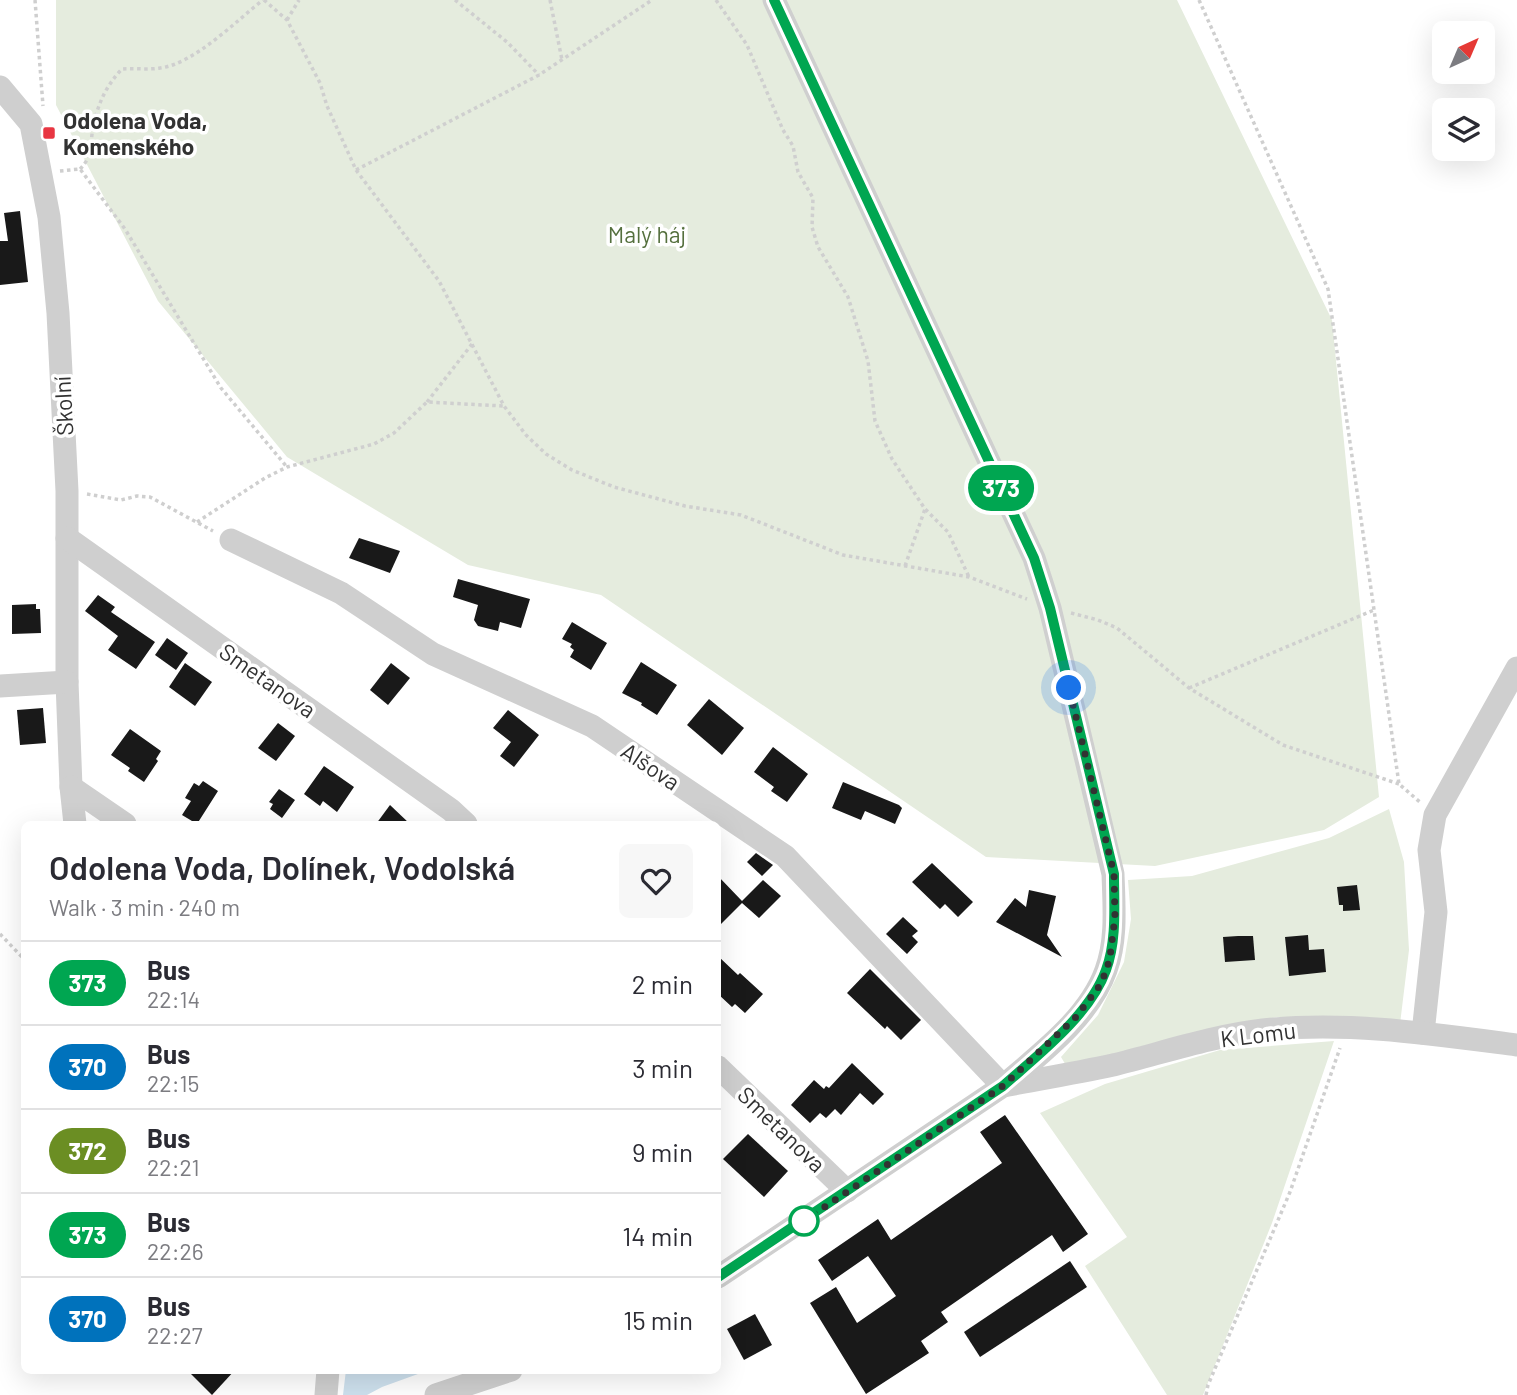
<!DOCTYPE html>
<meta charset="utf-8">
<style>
:root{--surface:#fff;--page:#f7f7f7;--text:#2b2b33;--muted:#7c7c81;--line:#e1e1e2}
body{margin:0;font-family:Barlow,sans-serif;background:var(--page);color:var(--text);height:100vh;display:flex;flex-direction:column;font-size:26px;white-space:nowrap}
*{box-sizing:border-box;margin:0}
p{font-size:23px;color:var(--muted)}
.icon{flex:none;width:38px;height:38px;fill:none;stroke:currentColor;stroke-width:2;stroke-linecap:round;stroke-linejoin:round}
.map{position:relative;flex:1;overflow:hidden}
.side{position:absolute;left:21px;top:821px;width:700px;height:553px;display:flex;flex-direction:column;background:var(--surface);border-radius:10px;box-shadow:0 7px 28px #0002}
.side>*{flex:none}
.badge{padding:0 14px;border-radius:23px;font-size:24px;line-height:46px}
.needle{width:46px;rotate:44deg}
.fabs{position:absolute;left:1432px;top:21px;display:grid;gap:14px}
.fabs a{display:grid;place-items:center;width:63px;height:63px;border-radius:10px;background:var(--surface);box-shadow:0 7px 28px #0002;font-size:35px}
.you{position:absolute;width:35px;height:35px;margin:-18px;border:5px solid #fff;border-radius:50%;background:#1a73e8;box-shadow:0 0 0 10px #1a73e833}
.map>.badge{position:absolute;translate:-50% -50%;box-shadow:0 0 0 4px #fff}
.round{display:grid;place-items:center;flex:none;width:74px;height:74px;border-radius:10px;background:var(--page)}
.overview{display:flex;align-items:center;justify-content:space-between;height:119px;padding:0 28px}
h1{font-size:33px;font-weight:600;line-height:52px}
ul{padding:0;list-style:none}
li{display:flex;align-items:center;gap:21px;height:84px;padding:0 28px;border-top:2px solid var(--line)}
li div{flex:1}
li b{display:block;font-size:26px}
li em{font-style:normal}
li .badge{min-width:77px;font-weight:700;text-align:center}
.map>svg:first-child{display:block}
.green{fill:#e5ecde}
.water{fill:#cee1ee}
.building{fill:#191919}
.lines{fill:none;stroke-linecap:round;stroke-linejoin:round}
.path{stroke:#cfcfcf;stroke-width:3.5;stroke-dasharray:3.5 3.5;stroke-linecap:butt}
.minor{stroke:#cfcfcf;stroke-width:23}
.line-casing{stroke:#fff;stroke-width:16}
.line{stroke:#00a651;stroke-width:10}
.walk{stroke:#323232;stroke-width:7;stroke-dasharray:0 12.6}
.poi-dot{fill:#e83642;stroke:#fff;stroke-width:2.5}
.stop-dot{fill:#fff;stroke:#00a651;stroke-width:3.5}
.labels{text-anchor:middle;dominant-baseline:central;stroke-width:7;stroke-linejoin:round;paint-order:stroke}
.poi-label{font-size:23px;font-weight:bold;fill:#323232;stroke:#fff;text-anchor:start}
.park-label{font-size:23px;fill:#55703e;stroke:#fff}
.street-label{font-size:23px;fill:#323232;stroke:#fff}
</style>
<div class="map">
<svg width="1517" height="1395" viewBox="0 0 1517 1395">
<rect width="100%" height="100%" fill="#fff"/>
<g class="green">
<polygon points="56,0 1177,0 1332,320 1379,797 1324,830 1155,866 986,857 601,595 468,565 287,457 158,301 56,105"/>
<polygon points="1389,809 1404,862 1409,950 1400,1024 1277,1017 1176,1037 1067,1067 1061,1057 1098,1015 1124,962 1131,919 1128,880 1192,876 1329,838"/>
<polygon points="1334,1041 1272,1223 1203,1395 1167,1395 1085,1266 1127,1237 1040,1113 1105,1084 1220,1050"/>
</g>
<polygon class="water" points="346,1370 429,1370 382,1387 367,1395 343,1395"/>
<g class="building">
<polygon points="20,211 28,282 0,285 0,241 8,241 4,213"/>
<polygon points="359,538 400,551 390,573 349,558"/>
<polygon points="458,579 530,599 521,628 500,622 498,631 478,626 474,620 478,605 453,597"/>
<polygon points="98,595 115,607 111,612 155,642 136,669 108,650 118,636 85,611"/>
<polygon points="36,604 36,609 40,609 41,633 12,634 12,605"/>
<polygon points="572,622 607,643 591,670 570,657 574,650 570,647 572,644 562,639"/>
<polygon points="167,638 188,653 176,670 155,655"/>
<polygon points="641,662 677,685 657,715 641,705 642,703 622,693"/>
<polygon points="185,663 212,682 195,706 169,687"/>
<polygon points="391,663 410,678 388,705 370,690"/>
<polygon points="709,699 744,728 722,755 687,725"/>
<polygon points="43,708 46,743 20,745 17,710"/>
<polygon points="508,710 539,735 514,767 500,756 511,742 493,728"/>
<polygon points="278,723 295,736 276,761 258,748"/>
<polygon points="130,729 161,751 156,759 158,761 144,782 128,771 130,768 111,755"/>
<polygon points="773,747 808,774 787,802 771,791 774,787 754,772"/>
<polygon points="324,766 354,787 337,812 323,801 320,806 304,794"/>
<polygon points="203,781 218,791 197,824 182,815 191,801 185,798 194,783 199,786"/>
<polygon points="843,782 899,805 902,808 895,824 865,811 861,820 832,808"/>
<polygon points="279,789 295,800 282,818 270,809 273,804 269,802"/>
<polygon points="390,805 410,824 376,824"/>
<polygon points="756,853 773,865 762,876 747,862"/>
<polygon points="932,863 973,902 958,917 945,904 940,909 912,882"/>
<polygon points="718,876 742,901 763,880 781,896 759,918 742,903 718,927"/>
<polygon points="1357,885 1360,910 1343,911 1343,905 1339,905 1337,887"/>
<polygon points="1029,890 1056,896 1047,935 1062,957 996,922 1015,898 1026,907"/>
<polygon points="903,917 918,931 912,936 918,942 907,954 886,934"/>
<polygon points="1308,935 1309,950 1324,949 1326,972 1289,976 1285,937"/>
<polygon points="1238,936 1253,936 1255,960 1225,962 1223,937"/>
<polygon points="718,956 738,975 740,973 763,994 745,1013 735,1004 732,1007 718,994"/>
<polygon points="870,969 921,1020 901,1040 887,1026 885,1029 847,993"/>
<polygon points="852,1063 884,1094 873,1105 860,1093 841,1115 835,1109 826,1118 820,1113 810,1123 791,1105 814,1080 824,1089 826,1086 829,1088"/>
<polygon points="1005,1115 1088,1234 1063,1252 1052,1235 941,1312 948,1322 921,1341 929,1353 866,1394 810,1303 836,1287 857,1323 896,1296 868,1256 832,1281 818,1260 878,1219 891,1240 1002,1163 980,1132"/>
<polygon points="748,1134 788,1171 764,1197 723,1159"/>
<polygon points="1070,1261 1087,1287 980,1357 964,1332"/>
<polygon points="755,1314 772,1345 744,1360 727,1329"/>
<polygon points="187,1370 235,1370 212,1395"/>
</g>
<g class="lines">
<g class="path">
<polyline points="35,0 43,106"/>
<polyline points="264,0 287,20 320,83 327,106 356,170 439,281 504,406 526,435 546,454 572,470 614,487 685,506 741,515 843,555 969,577 1027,599"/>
<polyline points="455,0 507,42 539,75"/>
<polyline points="550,0 562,60"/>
<polyline points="716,0 747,45 783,130 793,146 798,172 813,198 812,227 818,247 848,297 868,361 875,421 892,459 925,509 948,532 969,577"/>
<polyline points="1199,0 1328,289 1399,784 1421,803"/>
<polyline points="287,20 299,0"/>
<path d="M80,169C95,154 89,142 94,123C99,101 107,85 122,69C134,68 148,70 160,68C194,64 236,21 263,0"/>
<polyline points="356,170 539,75 652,0"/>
<polyline points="60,171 80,169 125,229 221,388 287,467"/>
<polyline points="427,402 472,344"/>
<polyline points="87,494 121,500 137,496 150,497 213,531"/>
<polyline points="197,522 265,478 287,467 374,444 394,433 427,402 503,406"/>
<polyline points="905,566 925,509"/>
<polyline points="1071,613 1098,620 1117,628 1189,688 1283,745 1399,784"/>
<polyline points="1189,688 1374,610"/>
<polyline points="0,934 24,959"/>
<polyline points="1206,1395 1208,1385 1290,1192 1340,1048"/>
</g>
<g class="minor">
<polyline points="0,87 31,124 49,217 58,313 67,491 67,682 71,787 75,824"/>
<polyline points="67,538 451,810 466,824"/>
<polyline points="231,540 341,593 433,654 592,726 785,856 1003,1086"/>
<polyline points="0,686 67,682"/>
<polyline points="71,787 125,824"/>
<polyline points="1423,1033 1436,912 1429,850 1435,815 1517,668"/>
<polyline points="718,1067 847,1191"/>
<path d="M1003,1086C1040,1079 1076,1073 1113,1065C1162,1053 1212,1036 1263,1030C1348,1021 1433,1034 1517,1045"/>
<path d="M718,1277L1003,1086C1040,1054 1089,1018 1106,970C1117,940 1114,906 1113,874L1050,608L1034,558L774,0"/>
<polyline points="326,1395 328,1370"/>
<polyline points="436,1395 511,1370"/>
</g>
</g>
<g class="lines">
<defs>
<path id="line" d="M718,1277L1003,1086C1038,1055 1090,1015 1106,970C1117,940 1114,906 1114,874L1050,608L1034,558L774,0"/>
</defs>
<use href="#line" class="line-casing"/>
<use href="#line" class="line"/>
<polyline class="walk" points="804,1221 1003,1086 1076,1017 1098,988 1106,972 1110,957 1115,917 1114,874 1069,688"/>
</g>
<rect class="poi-dot" x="42" y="126" width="14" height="14" rx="3.5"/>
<circle class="stop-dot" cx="804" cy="1221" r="14"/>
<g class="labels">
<g class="poi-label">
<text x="63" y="120">Odolena Voda,<tspan x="63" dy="26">Komenského</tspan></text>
</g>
<g class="park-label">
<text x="647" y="234">Malý háj</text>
</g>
<g class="street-label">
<text transform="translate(63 406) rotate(-93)">Školní</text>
<text transform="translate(268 680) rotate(35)">Smetanova</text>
<text transform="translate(651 766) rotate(34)">Alšova</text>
<text transform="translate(1258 1034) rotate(-7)">K Lomu</text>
<text transform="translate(782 1129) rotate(44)">Smetanova</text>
</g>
</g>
</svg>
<div class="fabs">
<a><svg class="needle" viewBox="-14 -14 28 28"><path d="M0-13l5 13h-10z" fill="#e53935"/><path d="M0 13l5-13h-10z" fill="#7c7c81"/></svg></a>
<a><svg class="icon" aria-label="layers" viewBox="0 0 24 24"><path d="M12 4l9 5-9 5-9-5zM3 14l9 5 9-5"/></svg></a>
</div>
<div class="you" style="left:1069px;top:688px"></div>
<b class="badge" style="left:1001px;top:488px;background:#00a651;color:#fff">373</b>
<section class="side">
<div class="overview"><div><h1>Odolena Voda, Dolínek, Vodolská</h1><p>Walk · 3 min · 240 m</p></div><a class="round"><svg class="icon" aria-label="heart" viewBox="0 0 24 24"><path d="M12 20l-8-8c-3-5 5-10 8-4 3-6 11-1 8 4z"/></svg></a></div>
<ul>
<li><span class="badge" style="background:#00a651;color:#fff">373</span><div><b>Bus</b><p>22:14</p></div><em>2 min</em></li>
<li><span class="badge" style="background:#0072bc;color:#fff">370</span><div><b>Bus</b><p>22:15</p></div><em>3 min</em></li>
<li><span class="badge" style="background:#6b8e23;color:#fff">372</span><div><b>Bus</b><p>22:21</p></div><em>9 min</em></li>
<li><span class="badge" style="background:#00a651;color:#fff">373</span><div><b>Bus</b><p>22:26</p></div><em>14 min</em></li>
<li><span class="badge" style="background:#0072bc;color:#fff">370</span><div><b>Bus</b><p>22:27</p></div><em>15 min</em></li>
</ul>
</section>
</div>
